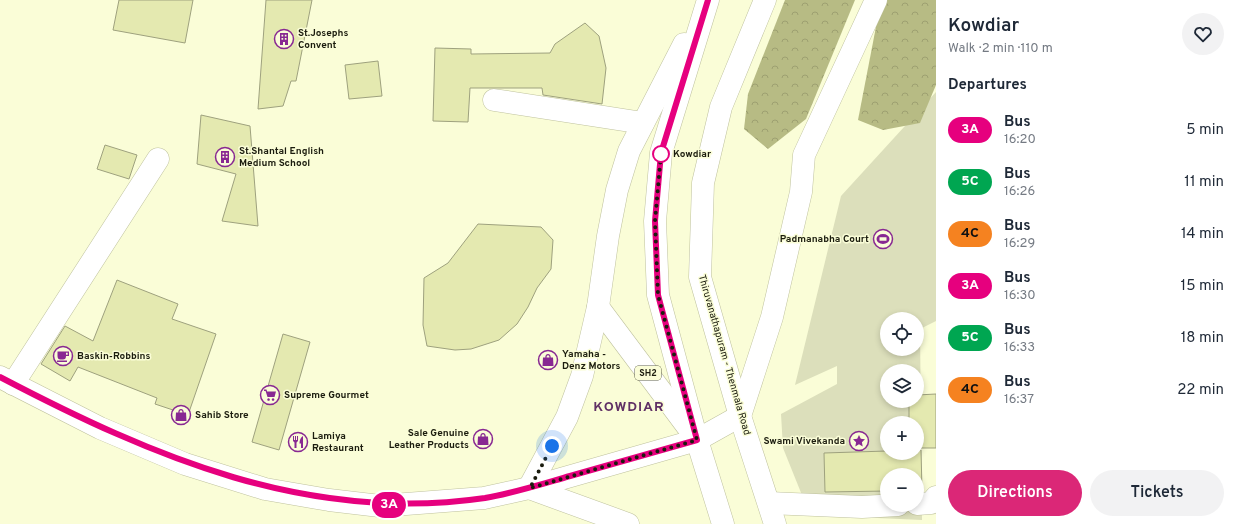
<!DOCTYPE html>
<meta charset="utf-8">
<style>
:root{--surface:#fff;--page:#f2f2f3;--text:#1f2937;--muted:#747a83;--accent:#db2777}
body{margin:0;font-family:Overpass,sans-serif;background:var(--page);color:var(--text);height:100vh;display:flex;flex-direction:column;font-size:15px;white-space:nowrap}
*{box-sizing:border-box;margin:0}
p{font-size:13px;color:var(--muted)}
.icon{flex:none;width:22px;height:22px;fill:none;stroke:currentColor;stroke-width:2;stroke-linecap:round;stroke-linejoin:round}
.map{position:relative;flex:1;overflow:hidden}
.side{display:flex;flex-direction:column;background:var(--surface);width:300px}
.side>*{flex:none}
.badge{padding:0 8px;border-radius:13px;font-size:14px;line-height:26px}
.buttons{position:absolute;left:880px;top:312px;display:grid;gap:8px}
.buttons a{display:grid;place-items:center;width:44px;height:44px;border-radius:50%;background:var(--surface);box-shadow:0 2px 6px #0003;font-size:20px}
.you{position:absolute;width:20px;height:20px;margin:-10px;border:3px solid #fff;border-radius:50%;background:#1a73e8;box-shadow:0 0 0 6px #1a73e833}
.map>.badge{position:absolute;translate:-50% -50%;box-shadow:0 0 0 2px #fff}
h2{padding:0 12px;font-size:15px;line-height:36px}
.round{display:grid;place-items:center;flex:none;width:42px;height:42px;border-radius:21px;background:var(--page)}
.head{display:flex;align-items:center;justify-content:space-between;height:68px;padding:0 12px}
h1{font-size:19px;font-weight:600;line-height:30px}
.primary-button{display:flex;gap:8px;margin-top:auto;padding:8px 12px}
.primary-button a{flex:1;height:46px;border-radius:24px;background:var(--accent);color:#fff;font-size:16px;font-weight:600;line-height:46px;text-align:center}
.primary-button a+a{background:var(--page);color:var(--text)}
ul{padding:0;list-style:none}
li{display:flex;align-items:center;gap:12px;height:52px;padding:0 12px}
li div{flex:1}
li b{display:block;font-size:15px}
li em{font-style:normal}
li .badge{min-width:44px;font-weight:700;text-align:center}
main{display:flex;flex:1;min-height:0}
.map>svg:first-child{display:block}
.green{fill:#dcdfbb;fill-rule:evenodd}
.forest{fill:url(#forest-crowns)}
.building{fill:#e4e9b0;stroke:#9ea17e}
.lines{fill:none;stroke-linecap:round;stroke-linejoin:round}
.minor-casing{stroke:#bfc29e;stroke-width:23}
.major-casing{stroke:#bfc29e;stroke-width:23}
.minor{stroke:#fff;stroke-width:22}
.major{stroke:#fff;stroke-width:22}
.line-casing{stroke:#fff;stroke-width:9}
.line{stroke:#e6007e;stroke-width:6}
.walk{stroke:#1b1c0e;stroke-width:4;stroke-dasharray:0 7.2}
.stop-dot{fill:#fff;stroke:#e6007e;stroke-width:2}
.labels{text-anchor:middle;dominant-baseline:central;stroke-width:3;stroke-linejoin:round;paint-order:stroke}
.shield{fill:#fafdd7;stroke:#5e604a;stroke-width:1}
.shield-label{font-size:9px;font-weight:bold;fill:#1b1c0e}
.poi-label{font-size:10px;font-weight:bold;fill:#1b1c0e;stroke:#fafdd7;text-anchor:start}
.stop-label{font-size:10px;font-weight:bold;fill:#1b1c0e;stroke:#fafdd7;text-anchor:start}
.street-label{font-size:10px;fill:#1b1c0e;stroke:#fafdd7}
.district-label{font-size:14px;font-weight:bold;letter-spacing:1px;fill:#603165;stroke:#fafdd7}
</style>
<main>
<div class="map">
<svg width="936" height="524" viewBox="0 0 936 524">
<defs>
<pattern id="forest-crowns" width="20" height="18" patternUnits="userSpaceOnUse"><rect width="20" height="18" fill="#b7bb84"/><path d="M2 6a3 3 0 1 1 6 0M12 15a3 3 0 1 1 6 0" fill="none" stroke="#9da071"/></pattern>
</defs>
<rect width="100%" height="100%" fill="#fafdd7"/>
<path class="green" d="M936,92V321L920,329L922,520L810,515L783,448L781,414L837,384V366L795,385L841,196ZM887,319H917V349H887ZM887,371H917V401H887ZM887,423H917V453H887ZM887,475H917V505H887Z"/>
<g class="forest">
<polygon points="785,0 855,0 806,119 768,149 744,129 748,94"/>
<polygon points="885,0 936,0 936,85 920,123 883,130 858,120 880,6"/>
</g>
<g class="building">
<polygon points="119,0 193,0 185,43 113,30"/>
<polygon points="266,0 312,0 296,81 291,81 283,106 258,109"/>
<polygon points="585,23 599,36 606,68 602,104 543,95 542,88 470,88 468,122 433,121 435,48 471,49 471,54 550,53 555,44"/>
<polygon points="378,61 382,96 349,99 345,65"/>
<polygon points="201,115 250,126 258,226 222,221 236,174 197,164"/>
<polygon points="105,145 137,155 129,179 97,169"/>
<polygon points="478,224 541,227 553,240 551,269 537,288 528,307 517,324 499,340 471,349 455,350 427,346 423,325 424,278 448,263"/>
<polygon points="117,280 178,304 172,319 216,334 188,415 155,404 157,398 78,367 70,381 41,364 65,326 93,341"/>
<polygon points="283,334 310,342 279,450 252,442"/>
<polygon points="936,394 936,448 917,448 917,423 909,423 909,401 917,401 917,395"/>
<polygon points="917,450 921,450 922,490 917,490 917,475 887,475 887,491 825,492 824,453 887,451 887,453 917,453"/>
</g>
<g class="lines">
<defs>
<g id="minor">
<polyline points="494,100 643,123"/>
<polyline points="13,384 158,159"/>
<polyline points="740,416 772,317 801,192 804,155 876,0"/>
<polyline points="769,503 862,507 898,505"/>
<polyline points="917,504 931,503 936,497"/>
</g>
<g id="major">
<polyline points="708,0 661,153 655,221 658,295 697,440 723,524"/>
<polyline points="765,0 721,107 703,183 700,277 740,416 775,524"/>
<polyline points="598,307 690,430"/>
<polyline points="0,377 100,428 185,464 265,489 329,500 380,506 484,498 529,488 697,440 740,416"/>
<polyline points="529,488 567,417 582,376 598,307 608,236 617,190 629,151 684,44"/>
<polyline points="529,488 628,524"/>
</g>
</defs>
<use href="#minor" class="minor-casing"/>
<use href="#major" class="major-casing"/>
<use href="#minor" class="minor"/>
<use href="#major" class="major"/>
</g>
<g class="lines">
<defs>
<path id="line" d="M0,377C153,457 308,524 485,498C514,493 542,484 570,476C613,464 655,452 697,440L658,295L655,221L661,153L708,0"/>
</defs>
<use href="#line" class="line-casing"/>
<use href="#line" class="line"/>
<polyline class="walk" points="552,446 530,488 697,440 658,295 655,221 661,154"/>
</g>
<defs>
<symbol id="building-ring" viewBox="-11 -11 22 22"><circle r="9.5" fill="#fafdd7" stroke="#882892" stroke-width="1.5"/><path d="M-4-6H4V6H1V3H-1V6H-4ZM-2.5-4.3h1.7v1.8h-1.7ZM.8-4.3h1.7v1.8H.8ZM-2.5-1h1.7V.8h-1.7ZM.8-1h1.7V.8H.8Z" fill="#882892"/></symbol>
<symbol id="stadium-ring" viewBox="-11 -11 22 22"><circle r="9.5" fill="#fafdd7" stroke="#882892" stroke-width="1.5"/><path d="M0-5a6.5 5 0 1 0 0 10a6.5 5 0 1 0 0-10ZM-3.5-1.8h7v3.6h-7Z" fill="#882892"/></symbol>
<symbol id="cafe-ring" viewBox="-11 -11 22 22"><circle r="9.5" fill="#fafdd7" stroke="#882892" stroke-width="1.5"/><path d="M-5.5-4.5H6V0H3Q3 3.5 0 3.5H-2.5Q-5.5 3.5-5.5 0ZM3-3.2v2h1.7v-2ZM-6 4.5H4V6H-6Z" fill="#882892"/></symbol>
<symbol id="shop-ring" viewBox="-11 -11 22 22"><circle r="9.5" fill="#fafdd7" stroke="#882892" stroke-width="1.5"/><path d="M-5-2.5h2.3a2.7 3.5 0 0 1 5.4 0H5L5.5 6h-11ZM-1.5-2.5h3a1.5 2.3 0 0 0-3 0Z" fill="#882892"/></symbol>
<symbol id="supermarket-ring" viewBox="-11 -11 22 22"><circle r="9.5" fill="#fafdd7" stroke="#882892" stroke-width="1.5"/><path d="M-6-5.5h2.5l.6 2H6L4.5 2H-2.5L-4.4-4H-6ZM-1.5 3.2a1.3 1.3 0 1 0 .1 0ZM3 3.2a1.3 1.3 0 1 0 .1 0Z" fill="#882892"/></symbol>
<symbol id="sight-ring" viewBox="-11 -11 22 22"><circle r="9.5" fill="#fafdd7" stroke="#882892" stroke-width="1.5"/><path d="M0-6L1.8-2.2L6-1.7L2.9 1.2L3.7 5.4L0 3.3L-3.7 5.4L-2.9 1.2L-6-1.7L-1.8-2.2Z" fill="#882892"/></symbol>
<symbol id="restaurant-ring" viewBox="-11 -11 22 22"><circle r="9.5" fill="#fafdd7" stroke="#882892" stroke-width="1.5"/><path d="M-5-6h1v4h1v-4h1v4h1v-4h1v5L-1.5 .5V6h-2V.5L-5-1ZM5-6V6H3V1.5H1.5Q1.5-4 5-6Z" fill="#882892"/></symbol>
</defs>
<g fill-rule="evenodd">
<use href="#building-ring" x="273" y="28" width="22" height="22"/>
<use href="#building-ring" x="214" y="146" width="22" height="22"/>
<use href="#stadium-ring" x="872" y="228" width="22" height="22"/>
<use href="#cafe-ring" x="52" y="345" width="22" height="22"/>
<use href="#shop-ring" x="537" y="349" width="22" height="22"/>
<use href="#supermarket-ring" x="259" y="384" width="22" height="22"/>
<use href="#shop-ring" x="170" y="404" width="22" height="22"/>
<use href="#shop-ring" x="472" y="428" width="22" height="22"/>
<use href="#sight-ring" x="848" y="430" width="22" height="22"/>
<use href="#restaurant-ring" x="287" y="431" width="22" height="22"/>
</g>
<circle class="stop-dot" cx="661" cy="154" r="8"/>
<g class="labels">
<rect class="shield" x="635" y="366" width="26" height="14" rx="3"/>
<g class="shield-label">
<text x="648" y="373">SH2</text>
</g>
<g class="poi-label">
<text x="298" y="33">St.Josephs<tspan x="298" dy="12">Convent</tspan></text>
<text x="239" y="151">St.Shantal English<tspan x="239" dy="12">Medium School</tspan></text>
<text x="869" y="239" text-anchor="end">Padmanabha Court</text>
<text x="562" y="354">Yamaha -<tspan x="562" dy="12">Denz Motors</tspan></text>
<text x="77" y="356">Baskin-Robbins</text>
<text x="284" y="395">Supreme Gourmet</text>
<text x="195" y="415">Sahib Store</text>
<text x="469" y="433" text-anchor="end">Sale Genuine<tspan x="469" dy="12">Leather Products</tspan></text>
<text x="312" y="436">Lamiya<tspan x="312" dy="12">Restaurant</tspan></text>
<text x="845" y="441" text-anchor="end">Swami Vivekanda</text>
</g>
<g class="stop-label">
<text x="673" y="154">Kowdiar</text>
</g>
<g class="street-label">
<text transform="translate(724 355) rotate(74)">Thiruvanathapuram - Thenmala Road</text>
</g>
<g class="district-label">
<text x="629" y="407">KOWDIAR</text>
</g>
</g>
</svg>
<div class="buttons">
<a><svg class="icon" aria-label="locate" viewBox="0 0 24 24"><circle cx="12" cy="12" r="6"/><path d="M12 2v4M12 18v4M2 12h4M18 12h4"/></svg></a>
<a><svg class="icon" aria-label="layers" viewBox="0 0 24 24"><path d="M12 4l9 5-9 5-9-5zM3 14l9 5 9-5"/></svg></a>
<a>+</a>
<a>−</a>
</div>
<div class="you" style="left:552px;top:446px"></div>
<b class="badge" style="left:389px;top:505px;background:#e6007e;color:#fff">3A</b>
</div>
<section class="side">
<div class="head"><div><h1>Kowdiar</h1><p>Walk · 2 min · 110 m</p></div><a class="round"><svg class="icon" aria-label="heart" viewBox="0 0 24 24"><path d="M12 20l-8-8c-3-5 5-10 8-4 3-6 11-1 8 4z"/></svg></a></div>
<h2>Departures</h2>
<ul>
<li><span class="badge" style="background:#e6007e;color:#fff">3A</span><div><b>Bus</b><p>16:20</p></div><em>5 min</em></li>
<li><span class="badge" style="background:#00a651;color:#fff">5C</span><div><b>Bus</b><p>16:26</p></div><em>11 min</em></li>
<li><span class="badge" style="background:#f58220;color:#111">4C</span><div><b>Bus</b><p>16:29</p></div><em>14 min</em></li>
<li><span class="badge" style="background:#e6007e;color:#fff">3A</span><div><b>Bus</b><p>16:30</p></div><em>15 min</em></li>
<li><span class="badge" style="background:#00a651;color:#fff">5C</span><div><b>Bus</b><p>16:33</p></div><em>18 min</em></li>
<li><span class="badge" style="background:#f58220;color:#111">4C</span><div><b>Bus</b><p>16:37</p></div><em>22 min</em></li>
</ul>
<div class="primary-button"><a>Directions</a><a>Tickets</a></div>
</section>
</main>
